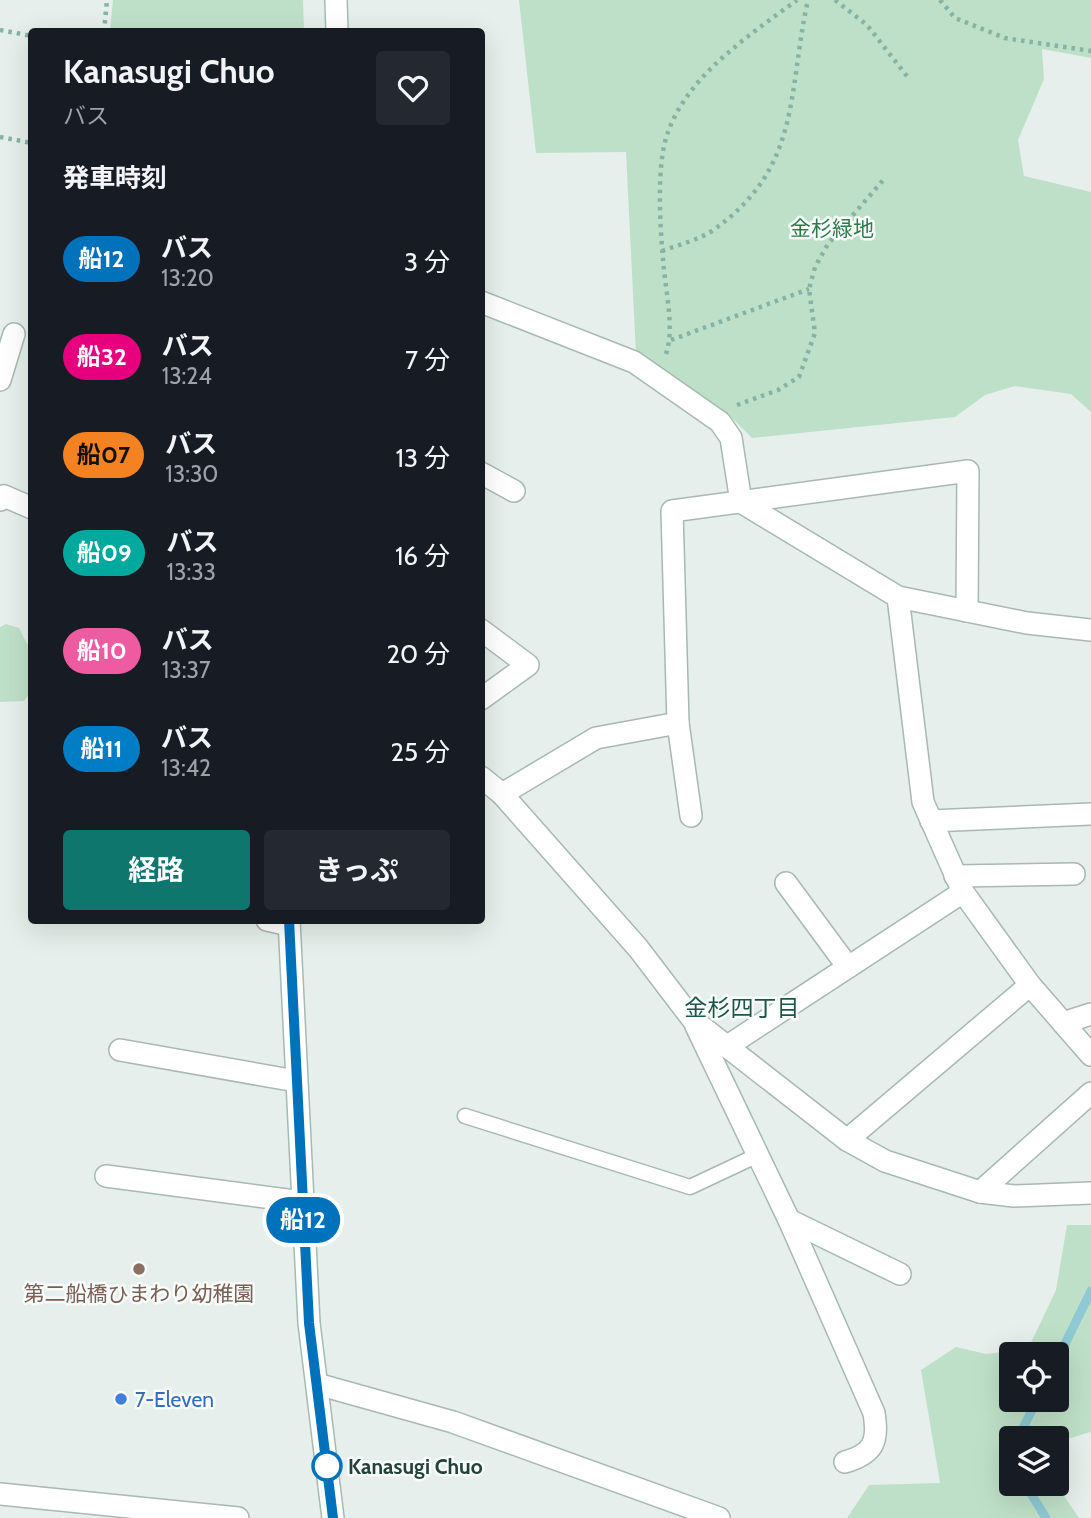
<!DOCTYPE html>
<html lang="ja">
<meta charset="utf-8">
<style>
:root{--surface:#171b24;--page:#242831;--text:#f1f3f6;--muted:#9ea1a6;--accent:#0f766e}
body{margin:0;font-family:Cabin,"Noto Sans JP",sans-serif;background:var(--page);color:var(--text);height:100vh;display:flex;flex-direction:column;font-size:26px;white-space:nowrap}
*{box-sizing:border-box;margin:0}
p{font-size:23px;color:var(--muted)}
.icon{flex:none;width:38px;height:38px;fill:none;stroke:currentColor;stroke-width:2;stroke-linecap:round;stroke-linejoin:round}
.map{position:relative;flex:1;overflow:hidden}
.details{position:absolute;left:28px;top:28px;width:457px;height:896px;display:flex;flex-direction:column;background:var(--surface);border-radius:7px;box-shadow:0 7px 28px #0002}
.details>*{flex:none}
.badge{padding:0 14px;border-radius:23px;font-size:24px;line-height:46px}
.tools{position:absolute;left:999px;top:1342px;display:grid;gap:14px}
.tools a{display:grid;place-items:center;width:70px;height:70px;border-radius:7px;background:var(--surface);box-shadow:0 7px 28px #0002;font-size:35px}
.map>.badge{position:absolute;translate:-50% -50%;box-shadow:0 0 0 4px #fff}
h2{padding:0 35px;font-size:26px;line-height:63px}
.round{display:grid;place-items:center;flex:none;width:74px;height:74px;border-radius:7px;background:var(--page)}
.head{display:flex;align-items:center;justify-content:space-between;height:119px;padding:0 35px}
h1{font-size:33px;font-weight:700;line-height:52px}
.primary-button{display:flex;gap:14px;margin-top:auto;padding:14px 35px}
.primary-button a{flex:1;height:80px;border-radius:7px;background:var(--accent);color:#fff;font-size:28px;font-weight:700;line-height:80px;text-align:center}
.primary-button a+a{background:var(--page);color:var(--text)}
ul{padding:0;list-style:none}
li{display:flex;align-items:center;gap:21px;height:98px;padding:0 35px}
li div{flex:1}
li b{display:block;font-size:26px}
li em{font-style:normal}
li .badge{min-width:77px;font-weight:700;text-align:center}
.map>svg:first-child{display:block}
.green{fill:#bfe0c8;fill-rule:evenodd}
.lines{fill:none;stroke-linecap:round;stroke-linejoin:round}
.stream{stroke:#8ec9d4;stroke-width:9}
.lane-casing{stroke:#a8b8b2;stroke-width:17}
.street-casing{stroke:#a8b8b2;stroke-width:24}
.secondary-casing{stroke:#a4bbb3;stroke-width:24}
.path{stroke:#86b3a5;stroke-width:4.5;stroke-dasharray:3.5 5;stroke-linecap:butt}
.lane{stroke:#fff;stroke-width:14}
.street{stroke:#fff;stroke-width:21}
.secondary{stroke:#fff;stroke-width:21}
.line-casing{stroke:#fff;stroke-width:16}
.line{stroke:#0072bc;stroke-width:10}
.education-dot{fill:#8d6e63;stroke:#f7fbf9;stroke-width:2.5}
.shop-dot{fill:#3f7fe0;stroke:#f7fbf9;stroke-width:2.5}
.stop-dot{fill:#fff;stroke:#0072bc;stroke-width:3.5}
.labels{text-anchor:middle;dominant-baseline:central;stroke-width:5;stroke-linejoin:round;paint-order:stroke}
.park-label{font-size:21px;fill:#2d7a4b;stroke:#f7fbf9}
.education-label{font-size:21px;fill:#785e54;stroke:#f7fbf9}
.shop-label{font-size:21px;fill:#366cbe;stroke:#f7fbf9;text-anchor:start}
.stop-label{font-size:21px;font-weight:bold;fill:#24423a;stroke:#f7fbf9;text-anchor:start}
.neighbourhood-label{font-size:23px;fill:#1f5548;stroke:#f7fbf9}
</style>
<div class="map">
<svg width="1091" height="1518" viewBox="0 0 1091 1518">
<rect width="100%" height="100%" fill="#e6efeb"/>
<g class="green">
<polygon points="113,0 303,0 304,31 110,31"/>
<polygon points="519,0 1091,0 1091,58 1042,49 1044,79 1018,140 1024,176 1091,192 1091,412 1071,394 1015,386 985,395 955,417 752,438 725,411 636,354 626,152 536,153"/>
<polygon points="6,624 19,628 27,644 31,645 31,691 24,701 0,702 0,627"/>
<path d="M1067,1225H1091V1432L1057,1442V1438H1012V1484H1056L1079,1518H847L869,1485L940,1483L921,1370L956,1347L986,1354L1028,1349L1056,1290ZM1012,1354H1057V1400H1012Z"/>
</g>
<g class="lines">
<g class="stream">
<polyline points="1057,1360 1091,1291"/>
<polyline points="1018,1438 1037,1400"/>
<polyline points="1012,1453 1012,1461"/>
<polyline points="1025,1484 1046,1518"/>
</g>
<defs>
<polyline id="lane" points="465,1116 690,1187 758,1155"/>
<g id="street">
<polyline points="481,302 634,362 720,422 731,438 741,502 898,597 1027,623 1091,630"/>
<polyline points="0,380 14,334"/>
<polyline points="481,473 514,491"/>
<polyline points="0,500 4,496 32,508"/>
<polyline points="898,597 923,802 963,892 1030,985 1091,1055"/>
<polyline points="481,630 528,665 481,699"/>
<polyline points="481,777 502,794 638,948 693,1020 847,1140 885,1161 980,1192 1014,1196 1091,1193"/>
<polyline points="502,794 596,738 678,723"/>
<polyline points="691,816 678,723 672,511 968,471 967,611"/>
<polyline points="931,821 1091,814"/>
<polyline points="955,876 1074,874"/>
<polyline points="786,883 848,967"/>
<polyline points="267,920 289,925"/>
<polyline points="1063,1023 1091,1014"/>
<path d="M696,1026L789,1220L874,1413C879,1442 873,1454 845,1462"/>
<polyline points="726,1047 963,892"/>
<polyline points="120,1050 296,1081"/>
<polyline points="847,1140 1030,985"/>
<polyline points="106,1176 302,1202"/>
<polyline points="980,1192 1091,1093"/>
<polyline points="789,1220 900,1274"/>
<polyline points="317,1384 453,1422 719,1518"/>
<polyline points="0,1494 238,1518"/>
</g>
<g id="secondary">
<polyline points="336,0 337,32"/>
<polyline points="289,920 309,1323 333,1518"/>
</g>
</defs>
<use href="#lane" class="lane-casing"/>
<use href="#street" class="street-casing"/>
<use href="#secondary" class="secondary-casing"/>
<g class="path">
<polyline points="835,0 867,25 910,80"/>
<polyline points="940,0 955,18 1005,38 1091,51"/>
<polyline points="0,30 32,36"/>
<polyline points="104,32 107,0"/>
<polyline points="0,137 32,143"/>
<path d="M662,251C678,245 698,240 712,231C802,168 787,94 808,0"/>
<polyline points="671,340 809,289"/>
<path d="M666,354C675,328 665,289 663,259C660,225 656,164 668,132C689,74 750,35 797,0"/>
<polyline points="737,405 778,390 799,377 815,333 809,289 815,267 828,244 885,178"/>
</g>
<use href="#lane" class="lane"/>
<use href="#street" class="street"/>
<use href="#secondary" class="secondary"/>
</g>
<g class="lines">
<defs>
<polyline id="line" points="289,920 309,1323 333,1518"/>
</defs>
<use href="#line" class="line-casing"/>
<use href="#line" class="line"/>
</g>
<circle class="education-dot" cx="139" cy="1269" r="7"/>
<circle class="shop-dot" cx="121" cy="1399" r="7"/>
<circle class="stop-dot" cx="327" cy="1466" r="14"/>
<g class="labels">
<g class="park-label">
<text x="832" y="228">金杉緑地</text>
</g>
<g class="education-label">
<text x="139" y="1293">第二船橋ひまわり幼稚園</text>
</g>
<g class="shop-label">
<text x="135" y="1399">7-Eleven</text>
</g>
<g class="stop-label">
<text x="348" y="1466">Kanasugi Chuo</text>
</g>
<g class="neighbourhood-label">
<text x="742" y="1008">金杉四丁目</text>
</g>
</g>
</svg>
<div class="tools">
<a><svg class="icon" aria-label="locate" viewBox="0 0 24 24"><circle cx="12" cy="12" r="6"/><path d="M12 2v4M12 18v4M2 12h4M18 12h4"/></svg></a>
<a><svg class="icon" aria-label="layers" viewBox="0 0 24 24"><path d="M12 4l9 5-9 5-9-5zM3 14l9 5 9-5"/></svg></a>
</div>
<b class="badge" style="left:303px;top:1220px;background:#0072bc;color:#fff">船12</b>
<section class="details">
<div class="head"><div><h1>Kanasugi Chuo</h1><p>バス</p></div><a class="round"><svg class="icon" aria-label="heart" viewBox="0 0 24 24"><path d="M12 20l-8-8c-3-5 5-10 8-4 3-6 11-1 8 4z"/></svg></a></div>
<h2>発車時刻</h2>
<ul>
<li><span class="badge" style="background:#0072bc;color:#fff">船12</span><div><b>バス</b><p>13:20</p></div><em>3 分</em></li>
<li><span class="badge" style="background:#e6007e;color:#fff">船32</span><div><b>バス</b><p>13:24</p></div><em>7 分</em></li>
<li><span class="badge" style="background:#f58220;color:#111">船07</span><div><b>バス</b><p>13:30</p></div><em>13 分</em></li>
<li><span class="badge" style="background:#00a99d;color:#fff">船09</span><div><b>バス</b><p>13:33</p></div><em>16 分</em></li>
<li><span class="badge" style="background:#ef5ba1;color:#fff">船10</span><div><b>バス</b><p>13:37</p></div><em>20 分</em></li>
<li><span class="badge" style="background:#007dc5;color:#fff">船11</span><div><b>バス</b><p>13:42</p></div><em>25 分</em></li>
</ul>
<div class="primary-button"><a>経路</a><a>きっぷ</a></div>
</section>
</div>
